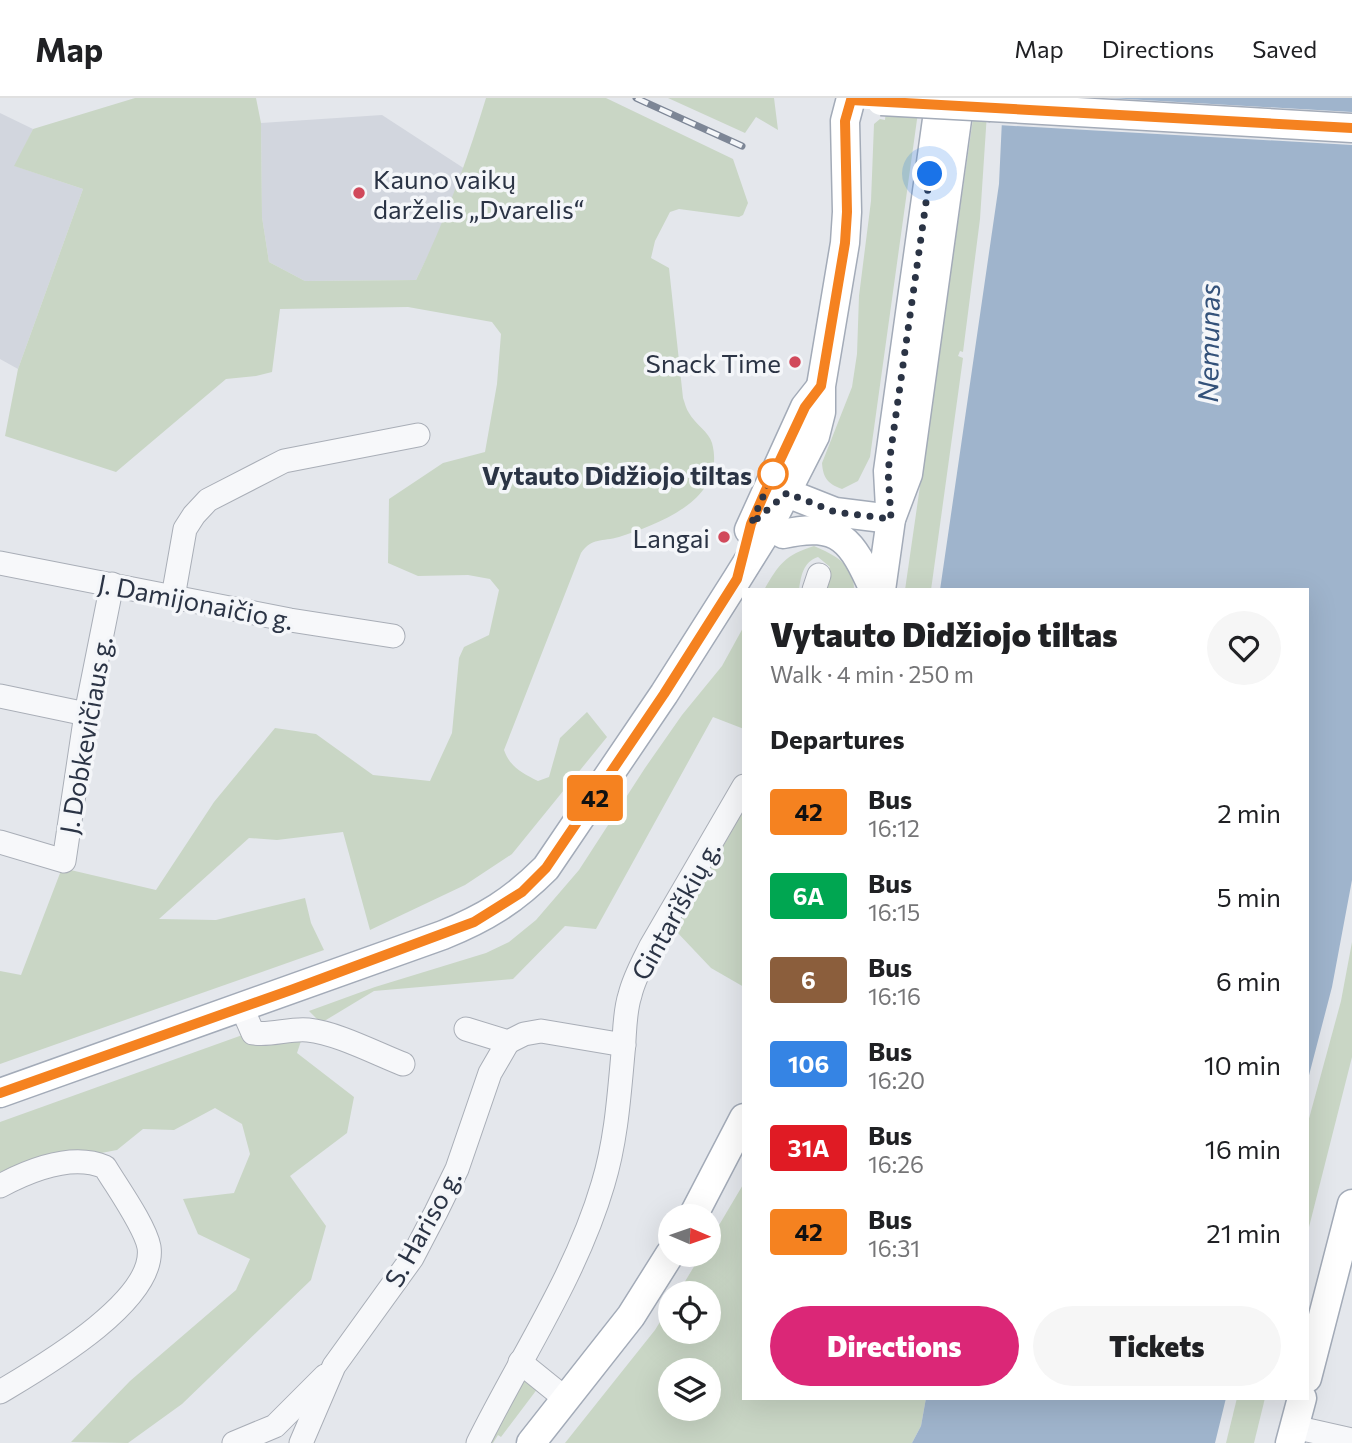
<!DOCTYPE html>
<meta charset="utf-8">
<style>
:root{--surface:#fff;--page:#f6f6f6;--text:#202124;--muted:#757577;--line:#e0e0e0;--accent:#db2777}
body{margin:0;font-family:Commissioner,sans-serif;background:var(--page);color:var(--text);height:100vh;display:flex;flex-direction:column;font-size:26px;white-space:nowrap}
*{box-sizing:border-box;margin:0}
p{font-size:23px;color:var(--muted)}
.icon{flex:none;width:38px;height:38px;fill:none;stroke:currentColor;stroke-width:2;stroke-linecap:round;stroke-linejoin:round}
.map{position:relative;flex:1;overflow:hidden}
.drawer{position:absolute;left:742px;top:490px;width:567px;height:812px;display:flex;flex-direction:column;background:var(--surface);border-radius:0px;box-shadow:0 7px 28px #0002}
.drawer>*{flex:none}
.badge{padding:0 14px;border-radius:5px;font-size:24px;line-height:46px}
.needle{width:46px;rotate:92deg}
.tools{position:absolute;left:658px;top:1106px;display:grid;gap:14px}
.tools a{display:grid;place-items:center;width:63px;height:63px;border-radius:50%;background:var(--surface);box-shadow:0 7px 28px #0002;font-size:35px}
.you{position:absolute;width:35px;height:35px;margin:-18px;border:5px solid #fff;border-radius:50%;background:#1a73e8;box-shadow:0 0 0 10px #1a73e833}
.map>.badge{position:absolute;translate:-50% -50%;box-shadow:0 0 0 4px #fff}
h2{padding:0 28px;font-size:26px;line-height:63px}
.round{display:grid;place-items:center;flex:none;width:74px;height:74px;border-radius:37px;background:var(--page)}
.summary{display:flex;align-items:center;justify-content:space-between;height:119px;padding:0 28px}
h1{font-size:33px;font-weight:800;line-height:52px}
.primary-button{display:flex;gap:14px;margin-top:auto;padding:14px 28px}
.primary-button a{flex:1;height:80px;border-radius:42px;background:var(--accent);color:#fff;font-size:28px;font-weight:800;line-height:80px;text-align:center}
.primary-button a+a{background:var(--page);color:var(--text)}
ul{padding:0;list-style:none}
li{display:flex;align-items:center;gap:21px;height:84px;padding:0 28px}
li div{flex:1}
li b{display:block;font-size:26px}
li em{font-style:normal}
li .badge{min-width:77px;font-weight:700;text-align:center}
header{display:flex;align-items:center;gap:42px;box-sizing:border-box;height:98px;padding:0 35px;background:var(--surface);border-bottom:2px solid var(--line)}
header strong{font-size:33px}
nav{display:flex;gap:38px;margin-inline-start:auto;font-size:24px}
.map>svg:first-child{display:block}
.built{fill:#d2d6de}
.green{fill:#c9d6c5;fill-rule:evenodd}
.water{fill:#9fb4cc}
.pier{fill:#e4e7ec}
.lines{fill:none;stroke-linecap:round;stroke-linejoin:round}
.minor-casing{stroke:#a9aeb7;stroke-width:25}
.major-casing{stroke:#a3abb8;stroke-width:31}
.minor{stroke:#f7f8fa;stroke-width:23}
.major{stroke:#fff;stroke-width:28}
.rail-casing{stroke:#7d8696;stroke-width:7}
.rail{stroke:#f4f6f9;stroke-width:4.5;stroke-dasharray:13;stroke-linecap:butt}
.major-bridge-casing{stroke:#a3abb8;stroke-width:31;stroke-linecap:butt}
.major-bridge{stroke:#fff;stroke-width:28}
.line-casing{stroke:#fff;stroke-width:16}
.line{stroke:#f58220;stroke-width:10}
.walk{stroke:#2b3445;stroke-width:7;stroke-dasharray:0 12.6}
.poi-dot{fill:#d1495b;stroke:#f4f6f9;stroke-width:2.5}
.stop-dot{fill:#fff;stroke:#f58220;stroke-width:3.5}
.labels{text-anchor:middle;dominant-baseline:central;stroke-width:7;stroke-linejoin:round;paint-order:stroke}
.poi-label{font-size:26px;fill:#2b3445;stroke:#f4f6f9;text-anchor:end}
.stop-label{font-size:26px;font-weight:bold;fill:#2b3445;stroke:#f4f6f9;text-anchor:end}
.street-label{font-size:26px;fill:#2b3445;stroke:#f4f6f9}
.water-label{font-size:28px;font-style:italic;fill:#34527a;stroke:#f4f6f9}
</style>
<header>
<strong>Map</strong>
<nav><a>Map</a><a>Directions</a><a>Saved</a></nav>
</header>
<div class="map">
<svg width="1352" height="1345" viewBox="0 0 1352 1345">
<rect width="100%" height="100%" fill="#e4e7ec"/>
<g class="built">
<polygon points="0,15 33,31 15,68 83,91 18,271 0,261"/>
<polygon points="382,17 465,71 439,135 416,182 305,183 269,164 262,119 261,25"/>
</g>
<g class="green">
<path d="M135,0H256L261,25L262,119L269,164L305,183L416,182C445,123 467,63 486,0H606L733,61L748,105L743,117L739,119L679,111L670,114L655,143L651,160L669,170L683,300C685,305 686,311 689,315C695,326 709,334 712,345C727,401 659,426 619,439C602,444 592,439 581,455L504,652C510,669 522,675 538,683L549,679L560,640L587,614L607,639L512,756L465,787L370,832L343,734L277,742L249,740L159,821L216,822L305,800L311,825L324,852L0,966V873L21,877L62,770L156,792L214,704L275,630L316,636L373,677L430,683L452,635L459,560L464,549L489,537L499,492L490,481L468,477L418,478L388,465L389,401L443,365L485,354L497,286L501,236L492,224L408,209L280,211L272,274L256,278L226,281L116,374L5,338L18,271L83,91L14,68L33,31Z"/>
<polygon points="668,0 774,0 778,32 756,19 745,35"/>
<path d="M887,0H920L870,359L858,383L842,391C828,386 823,380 822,365L852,289L857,256L859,198L871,103L874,26L880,21L885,22Z"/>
<polygon points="976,0 988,0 980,121 963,254 960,253 958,258 963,260 931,492 905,492"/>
<path d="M814,448C835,457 855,467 854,492H819L824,475L830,469L818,459C803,464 801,478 799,492H764C779,466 785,457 814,448Z"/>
<polygon points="744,528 744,631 713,619 596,831 565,828 513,881 374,893 321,925 309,913 375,889 486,855 509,844 536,822 579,772 645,670 682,617 722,568"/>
<polygon points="744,712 744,889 711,870 675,832"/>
<polygon points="1352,844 1352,959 1307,1137 1307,1028 1341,903"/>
<polygon points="248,935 303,937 297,955 354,999 347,1035 290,1078 326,1128 311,1182 182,1306 128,1345 71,1344 130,1283 236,1192 250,1161 198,1136 183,1101 234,1095 250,1056 242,1026 215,1010 174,1032 143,1031 117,1052 0,1074 0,1024"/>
<path d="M744,1085V1300H926L921,1328L912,1345H565L655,1232L670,1208V1234H709V1195H678L701,1157H709V1144ZM670,1272H709V1311H670Z"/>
<polygon points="525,1283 538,1290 501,1339 498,1337 493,1345 488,1345 518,1286"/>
<polygon points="1237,1300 1265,1300 1254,1345 1226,1345"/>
</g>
<g class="water">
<polygon points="1003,0 1352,0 1352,782 1332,889 1307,985 1307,492 940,492 999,86"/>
<polygon points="926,1300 1226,1300 1215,1345 912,1345 921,1328"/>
</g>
<polygon class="pier" points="1000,0 1109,0 1352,14 1352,47 998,27"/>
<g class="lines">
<defs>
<g id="minor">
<polyline points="0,465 290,522 393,538"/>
<polyline points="814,492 819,477"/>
<polyline points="173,499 185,431 194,417 208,402 284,363 418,337"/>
<polyline points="0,598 86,616"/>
<polyline points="0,744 64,763 86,616 112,486"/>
<path d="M242,910L253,935C271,938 290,930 308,932C337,935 375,955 403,966"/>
<polyline points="466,931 508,944 524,936 541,933 624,947"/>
<path d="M0,1088C30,1072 72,1055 105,1069C117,1089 145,1128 149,1149C157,1203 40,1270 0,1294"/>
<polyline points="520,1264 567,1302"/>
<polyline points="1294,1329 1352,1342"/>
<polyline points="234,1345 275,1328 325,1278"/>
<polyline points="301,1345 334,1268 412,1160 436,1114 457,1071 490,975 508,944"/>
<path d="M478,1345C520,1260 576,1178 603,1086C616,1043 619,999 623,955C625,936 624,915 630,897C634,880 643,864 651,848L744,688"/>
</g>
<g id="major">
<polyline points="991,9 1352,30"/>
<polyline points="787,395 835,414 891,421"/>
<polyline points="890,410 888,373 940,0"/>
<polyline points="749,432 805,309 820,290"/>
<path d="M783,436C840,423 852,443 874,492"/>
<polyline points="881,492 891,421 908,376 960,0"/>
<path d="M0,995L443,837C485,820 513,803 546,770L664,596L737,481L765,436L815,338L821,314V288L845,145L847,114L845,23L851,0"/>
<polyline points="693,1118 744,1020"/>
<polyline points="1307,1280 1352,1106"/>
<polyline points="531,1345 631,1218 670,1156"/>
<polyline points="1290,1345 1302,1300"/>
</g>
</defs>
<use href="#minor" class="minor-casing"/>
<use href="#major" class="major-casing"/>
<use href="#minor" class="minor"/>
<use href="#major" class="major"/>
<defs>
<polyline id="rail" points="636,0 742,48"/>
</defs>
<use href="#rail" class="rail-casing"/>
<use href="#rail" class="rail"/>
<defs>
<polyline id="major-bridge" points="881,3 991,9"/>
</defs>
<use href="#major-bridge" class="major-bridge-casing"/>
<use href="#major-bridge" class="major-bridge"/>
</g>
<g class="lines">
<defs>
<polyline id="line" points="0,995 291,892 474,824 522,794 546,770 664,596 737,481 751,426 765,394 805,309 821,288 845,145 847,114 845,23 851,2 1352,30"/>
</defs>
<use href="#line" class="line-casing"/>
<use href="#line" class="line"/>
<polyline class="walk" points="773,376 751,426 787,395 835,414 891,421 888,373 930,76"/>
</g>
<g class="poi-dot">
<circle cx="359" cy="95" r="7"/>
<circle cx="795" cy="264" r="7"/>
<circle cx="724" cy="439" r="7"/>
</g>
<circle class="stop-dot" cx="773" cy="376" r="14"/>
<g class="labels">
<g class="poi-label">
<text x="373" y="80" text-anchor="start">Kauno vaikų<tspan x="373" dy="30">darželis „Dvarelis“</tspan></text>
<text x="781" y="264">Snack Time</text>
<text x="710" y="439">Langai</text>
</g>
<g class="stop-label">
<text x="752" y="376">Vytauto Didžiojo tiltas</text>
</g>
<g class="street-label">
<text transform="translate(196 503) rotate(11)">J. Damijonaičio g.</text>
<text transform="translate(85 637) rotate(-80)">J. Dobkevičiaus g.</text>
<text transform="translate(675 812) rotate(-61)">Gintariškių g.</text>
<text transform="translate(422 1130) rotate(-61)">S. Hariso g.</text>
</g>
<g class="water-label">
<text transform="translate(1208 245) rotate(-89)">Nemunas</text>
</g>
</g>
</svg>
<div class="tools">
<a><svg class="needle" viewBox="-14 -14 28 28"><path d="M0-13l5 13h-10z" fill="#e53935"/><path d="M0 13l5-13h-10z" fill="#757577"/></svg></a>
<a><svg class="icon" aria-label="locate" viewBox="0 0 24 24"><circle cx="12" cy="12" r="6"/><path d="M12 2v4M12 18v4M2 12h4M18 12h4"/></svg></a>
<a><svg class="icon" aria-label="layers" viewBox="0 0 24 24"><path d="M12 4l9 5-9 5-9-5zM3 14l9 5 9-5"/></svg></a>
</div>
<div class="you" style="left:930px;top:76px"></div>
<b class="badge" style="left:595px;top:700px;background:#f58220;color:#111">42</b>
<section class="drawer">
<div class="summary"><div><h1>Vytauto Didžiojo tiltas</h1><p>Walk · 4 min · 250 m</p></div><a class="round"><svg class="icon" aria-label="heart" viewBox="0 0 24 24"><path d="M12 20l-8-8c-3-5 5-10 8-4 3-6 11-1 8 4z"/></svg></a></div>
<h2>Departures</h2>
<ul>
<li><span class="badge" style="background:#f58220;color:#111">42</span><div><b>Bus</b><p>16:12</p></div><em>2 min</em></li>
<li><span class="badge" style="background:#00a651;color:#fff">6A</span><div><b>Bus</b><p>16:15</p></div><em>5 min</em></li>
<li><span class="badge" style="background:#8b5e3c;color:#fff">6</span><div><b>Bus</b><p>16:16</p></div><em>6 min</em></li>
<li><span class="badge" style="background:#3584e4;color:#fff">106</span><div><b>Bus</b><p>16:20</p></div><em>10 min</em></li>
<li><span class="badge" style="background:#e01b24;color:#fff">31A</span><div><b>Bus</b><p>16:26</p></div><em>16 min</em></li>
<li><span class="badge" style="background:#f58220;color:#111">42</span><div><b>Bus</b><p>16:31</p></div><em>21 min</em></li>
</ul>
<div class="primary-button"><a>Directions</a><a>Tickets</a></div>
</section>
</div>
